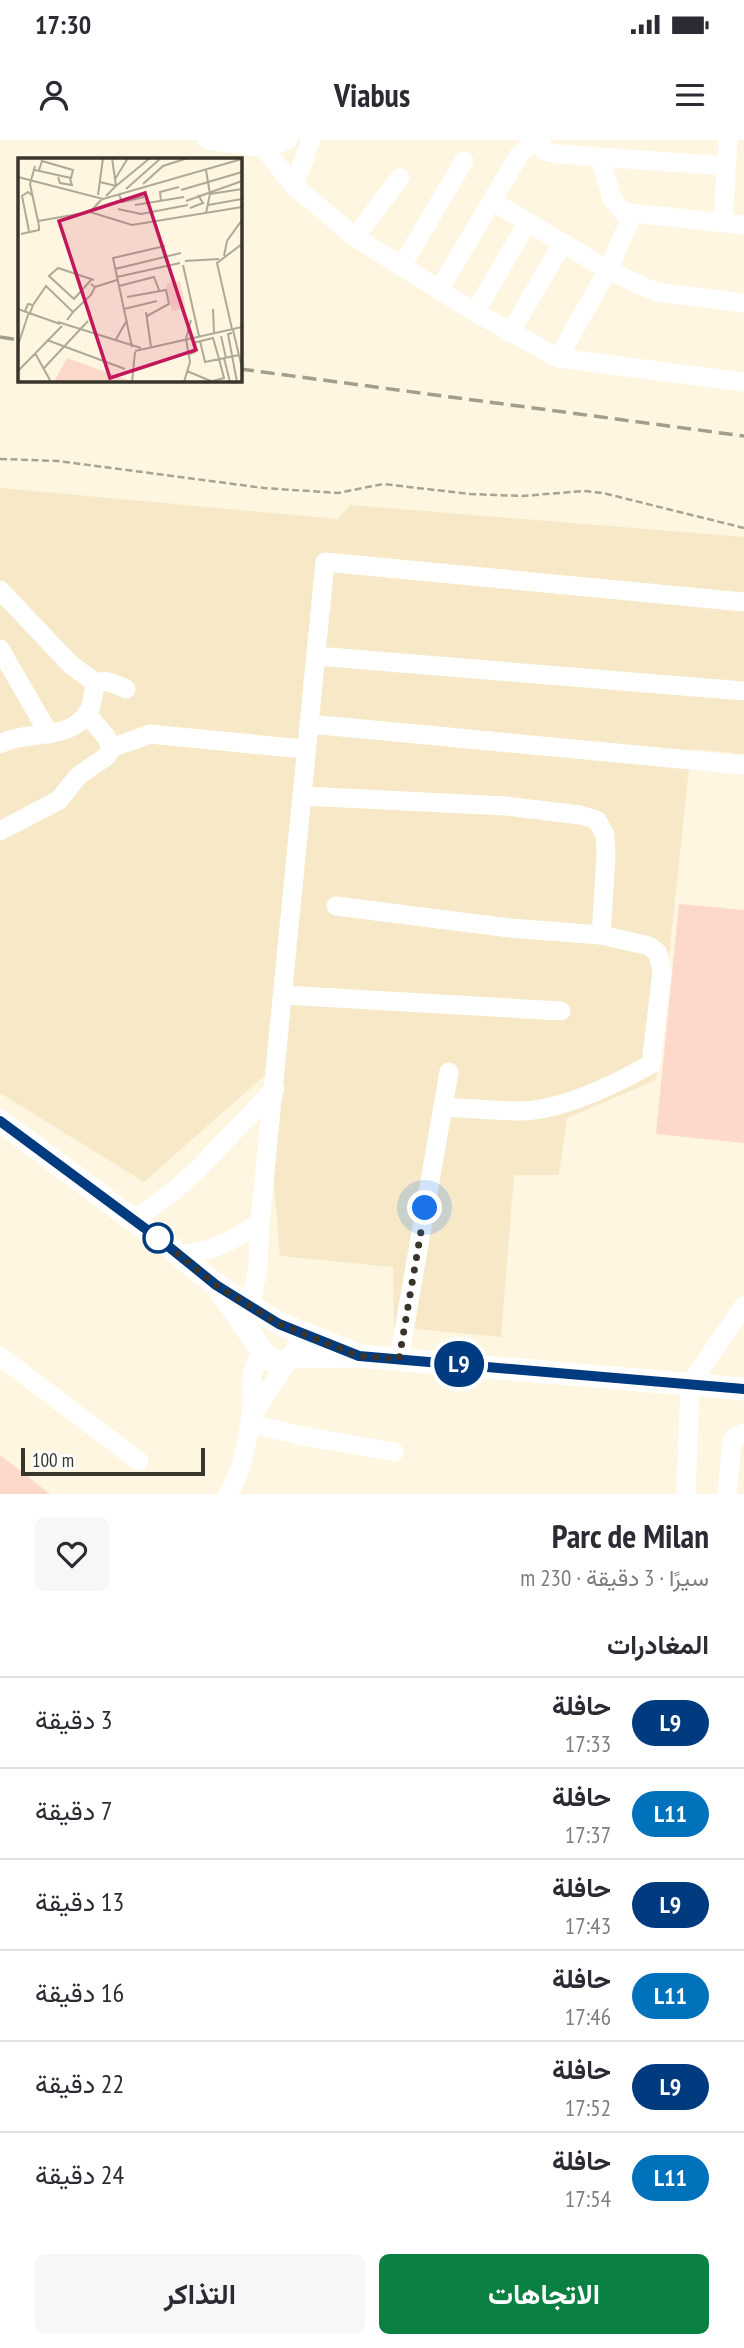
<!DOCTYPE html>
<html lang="ar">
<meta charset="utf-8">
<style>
:root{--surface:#fff;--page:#f7f7f7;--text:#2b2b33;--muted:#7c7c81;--line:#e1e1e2;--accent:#0b8043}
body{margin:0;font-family:"PT Sans Narrow",Vazirmatn,sans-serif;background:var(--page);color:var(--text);direction:rtl;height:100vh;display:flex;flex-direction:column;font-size:26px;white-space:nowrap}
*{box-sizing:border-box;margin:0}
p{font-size:23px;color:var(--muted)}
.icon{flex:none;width:38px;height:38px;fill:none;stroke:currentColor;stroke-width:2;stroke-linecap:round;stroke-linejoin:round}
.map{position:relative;height:1354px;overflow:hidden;direction:ltr}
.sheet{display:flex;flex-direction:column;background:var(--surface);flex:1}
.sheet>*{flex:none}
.badge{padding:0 14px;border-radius:23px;font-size:24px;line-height:46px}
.scale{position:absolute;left:21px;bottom:18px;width:184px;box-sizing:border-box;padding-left:7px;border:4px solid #39352a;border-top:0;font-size:19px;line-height:24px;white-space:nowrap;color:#39352a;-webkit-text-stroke:5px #fff;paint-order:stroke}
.you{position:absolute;width:35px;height:35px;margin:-18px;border:5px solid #fff;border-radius:50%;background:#1a73e8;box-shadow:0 0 0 10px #1a73e833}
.map>.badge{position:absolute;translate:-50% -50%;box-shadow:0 0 0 4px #fff}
h2{padding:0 35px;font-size:26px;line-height:63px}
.round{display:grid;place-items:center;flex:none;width:74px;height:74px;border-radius:10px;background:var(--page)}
.overview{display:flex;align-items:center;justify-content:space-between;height:119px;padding:0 35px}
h1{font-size:33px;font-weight:700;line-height:52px}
.button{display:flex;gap:14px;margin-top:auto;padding:14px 35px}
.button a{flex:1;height:80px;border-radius:10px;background:var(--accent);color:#fff;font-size:28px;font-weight:700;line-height:80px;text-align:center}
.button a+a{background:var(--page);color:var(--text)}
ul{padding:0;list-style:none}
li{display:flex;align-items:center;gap:21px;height:91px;padding:0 35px;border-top:2px solid var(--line)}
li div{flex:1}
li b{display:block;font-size:26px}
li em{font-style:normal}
li .badge{min-width:77px;font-weight:700;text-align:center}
.status{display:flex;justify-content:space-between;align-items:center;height:49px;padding:0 35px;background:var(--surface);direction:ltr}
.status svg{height:19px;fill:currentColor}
header{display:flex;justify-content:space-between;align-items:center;height:91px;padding:0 35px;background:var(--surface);font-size:32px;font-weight:700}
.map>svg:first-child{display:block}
.built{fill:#f7e9c7}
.green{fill:#fdd9cc}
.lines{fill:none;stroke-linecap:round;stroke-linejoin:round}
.path{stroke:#a9a391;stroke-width:2.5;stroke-dasharray:7 3.5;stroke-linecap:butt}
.minor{stroke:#fff;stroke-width:19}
.major{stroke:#fff;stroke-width:23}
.rail{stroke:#a39d8c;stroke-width:3.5;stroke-dasharray:14 7;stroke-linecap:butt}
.line-casing{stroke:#fff;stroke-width:16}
.line{stroke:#003b80;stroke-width:10}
.walk{stroke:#39352a;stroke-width:7;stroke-dasharray:0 12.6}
.stop-dot{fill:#fff;stroke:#003b80;stroke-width:3.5}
.inset-road{fill:none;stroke:#afa997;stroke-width:2}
.view{fill:#c2185b;fill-opacity:0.15;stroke:#c2185b;stroke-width:3.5}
.inset-edge{fill:none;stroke:#39352a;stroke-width:3.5}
</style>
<div class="status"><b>17:30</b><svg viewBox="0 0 49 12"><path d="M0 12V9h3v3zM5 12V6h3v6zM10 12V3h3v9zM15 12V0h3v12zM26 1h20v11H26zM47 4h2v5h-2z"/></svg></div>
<header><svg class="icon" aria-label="menu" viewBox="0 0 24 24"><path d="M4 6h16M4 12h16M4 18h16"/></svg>Viabus<svg class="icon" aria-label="person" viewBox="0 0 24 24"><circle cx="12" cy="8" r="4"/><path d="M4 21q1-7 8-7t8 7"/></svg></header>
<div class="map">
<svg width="744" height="1354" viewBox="0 0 744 1354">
<rect width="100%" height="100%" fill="#fef6e0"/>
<polygon class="built" points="0,348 338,379 350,365 744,397 744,614 691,609 656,940 567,978 559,1035 514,1035 501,1197 394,1187 393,1127 280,1116 265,935 144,1042 0,953"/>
<g class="green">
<polygon points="679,764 744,770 744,1003 656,994"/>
<polygon points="0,1315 50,1354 0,1354"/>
</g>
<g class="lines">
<polyline class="path" points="0,319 58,321 264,348 338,353 383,344 470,354 522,356 584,351 603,353 744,388"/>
<g class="minor">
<polyline points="207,0 264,8 288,0"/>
<polyline points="539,0 544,11 557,14 726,26"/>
<polyline points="264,8 294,46 355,97 475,172 558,218 744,242"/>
<polyline points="600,17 612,58 623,72 744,85"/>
<polyline points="294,46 311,0"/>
<polyline points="492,61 608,130 642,146 657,152 744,163"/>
<polyline points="723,82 728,0"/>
<polyline points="355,97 400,38"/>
<polyline points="401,127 464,21"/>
<polyline points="439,150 519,15 536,0"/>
<polyline points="475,172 528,82"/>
<polyline points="510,193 563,103"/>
<polyline points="558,218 608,130 633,73"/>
<path d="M0,450L71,525L96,543C107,539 115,544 126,549"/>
<polyline points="0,509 49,594"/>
<polyline points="316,516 744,551"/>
<polyline points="310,584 744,625"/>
<path d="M0,604C27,589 72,603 89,570C93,562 93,552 96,543"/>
<polyline points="111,608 150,594 303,609"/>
<polyline points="303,656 506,666 580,675 597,680 605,695 606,716 601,795"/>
<polyline points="0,691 59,660 78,636 107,616 111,608 107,598 87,574"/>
<path d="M336,766L510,788L601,795L649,806L658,813L662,831L651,924C614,945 561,971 519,971C494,971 468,968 443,967"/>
<polyline points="284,855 561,871"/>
<polyline points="134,1080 174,1051 196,1031 275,949"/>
<path d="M180,1115C216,1110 230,1103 260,1082"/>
<polyline points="251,1166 258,1125 260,1082 325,422 744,462"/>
<polyline points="0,1216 139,1321"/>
<polyline points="399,1219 449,932"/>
<polyline points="252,1275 289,1220"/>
<polyline points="249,1283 303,1296 394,1312"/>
<path d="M228,1354C243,1331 247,1303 251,1276C255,1256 245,1228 263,1214"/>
<polyline points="686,1354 690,1244 744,1166"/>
<polyline points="727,1354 732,1302 735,1297 744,1293"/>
</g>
<g class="major">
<polyline points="0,981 158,1098 216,1145 280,1184 350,1212"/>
<path d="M222,1153L267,1218C282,1226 296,1220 299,1203"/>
<polyline points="293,1217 359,1216 744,1249"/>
</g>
<g class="rail">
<polyline points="0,197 19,200"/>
<polyline points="240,229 744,296"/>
</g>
</g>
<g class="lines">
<defs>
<polyline id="line" points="0,981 158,1098 216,1145 279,1184 359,1216 744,1249"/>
</defs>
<use href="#line" class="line-casing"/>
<use href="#line" class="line"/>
<polyline class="walk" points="158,1098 216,1145 279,1184 359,1216 399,1219 425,1068"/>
</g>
<circle class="stop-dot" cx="158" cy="1098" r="14"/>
<g transform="translate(18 18)">
<rect width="224" height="224" fill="#fef6e0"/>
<path d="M162,123L168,150L154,153L148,126ZM49,200L113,223L36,224Z" fill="#fdd9cc"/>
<path class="inset-road" d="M17,8L12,26L21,68M17,12L53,20L55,12L24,3L21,12M188,12L192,36L188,55M0,19L85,41L224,1M40,19L42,25L54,27L52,21M97,21L110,0M82,24L98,28L132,0M125,26L145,8L170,0M108,31L143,0M163,32L224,14M101,36L104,44L126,39M192,36L224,31M80,37L85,0M88,38L98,28L94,0M143,43L142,34L161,29M168,43L224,23M117,47L166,39M190,47L224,41M172,50L185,45L180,37M100,51L123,56L170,47M72,54L114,67L224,49M20,63L72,54L84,41M11,73L4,38L10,34L15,38M3,76L21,72V68M206,98L209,83L224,62M167,103L201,101M165,107L181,178M97,111L163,95M99,119L162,105M73,122L56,141L31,118L40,110L76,122M101,128L136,119L141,132M77,129L99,122M109,139L148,132L151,146L129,158M15,147L28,128L55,154L49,162M0,151L42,166M106,151L139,143M195,151L196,175M7,153L10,146L15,147L12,155M55,154L73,137L77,129L73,126M128,154L133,189M40,164L123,190M214,171L199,105L224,86M215,172L224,210M214,175L210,176L219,224M203,178L208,200M29,182L107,211M97,183L109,162M182,183L187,204L221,197M0,187L11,154M114,189L95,100L147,88M117,193L224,169M17,195L33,224M172,196L177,194L175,185L195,180L201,201M206,200L212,224M26,210L70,163M0,213L44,168M169,213L195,224M195,223L206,220L201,201M114,224L117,194M166,224L172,204L168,181L173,162"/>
<path class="view" d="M127,35L178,192L92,220L41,63Z"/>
<rect width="224" height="224" class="inset-edge"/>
</g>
</svg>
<div class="scale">100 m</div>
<div class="you" style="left:425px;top:1068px"></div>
<b class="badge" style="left:459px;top:1224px;background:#003b80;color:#fff">L9</b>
</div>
<section class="sheet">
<div class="overview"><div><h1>Parc de Milan</h1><p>سيرًا · 3 دقيقة · 230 m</p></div><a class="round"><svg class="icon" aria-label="heart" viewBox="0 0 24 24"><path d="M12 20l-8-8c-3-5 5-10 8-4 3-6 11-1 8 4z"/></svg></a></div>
<h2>المغادرات</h2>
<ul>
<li><span class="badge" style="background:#003b80;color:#fff">L9</span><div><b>حافلة</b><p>17:33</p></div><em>3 دقيقة</em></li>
<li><span class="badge" style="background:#0072bc;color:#fff">L11</span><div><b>حافلة</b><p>17:37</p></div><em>7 دقيقة</em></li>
<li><span class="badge" style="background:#003b80;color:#fff">L9</span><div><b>حافلة</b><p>17:43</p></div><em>13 دقيقة</em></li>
<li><span class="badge" style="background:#0072bc;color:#fff">L11</span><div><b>حافلة</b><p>17:46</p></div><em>16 دقيقة</em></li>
<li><span class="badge" style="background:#003b80;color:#fff">L9</span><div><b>حافلة</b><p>17:52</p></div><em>22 دقيقة</em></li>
<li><span class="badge" style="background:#0072bc;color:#fff">L11</span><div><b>حافلة</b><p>17:54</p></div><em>24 دقيقة</em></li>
</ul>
<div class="button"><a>الاتجاهات</a><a>التذاكر</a></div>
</section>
